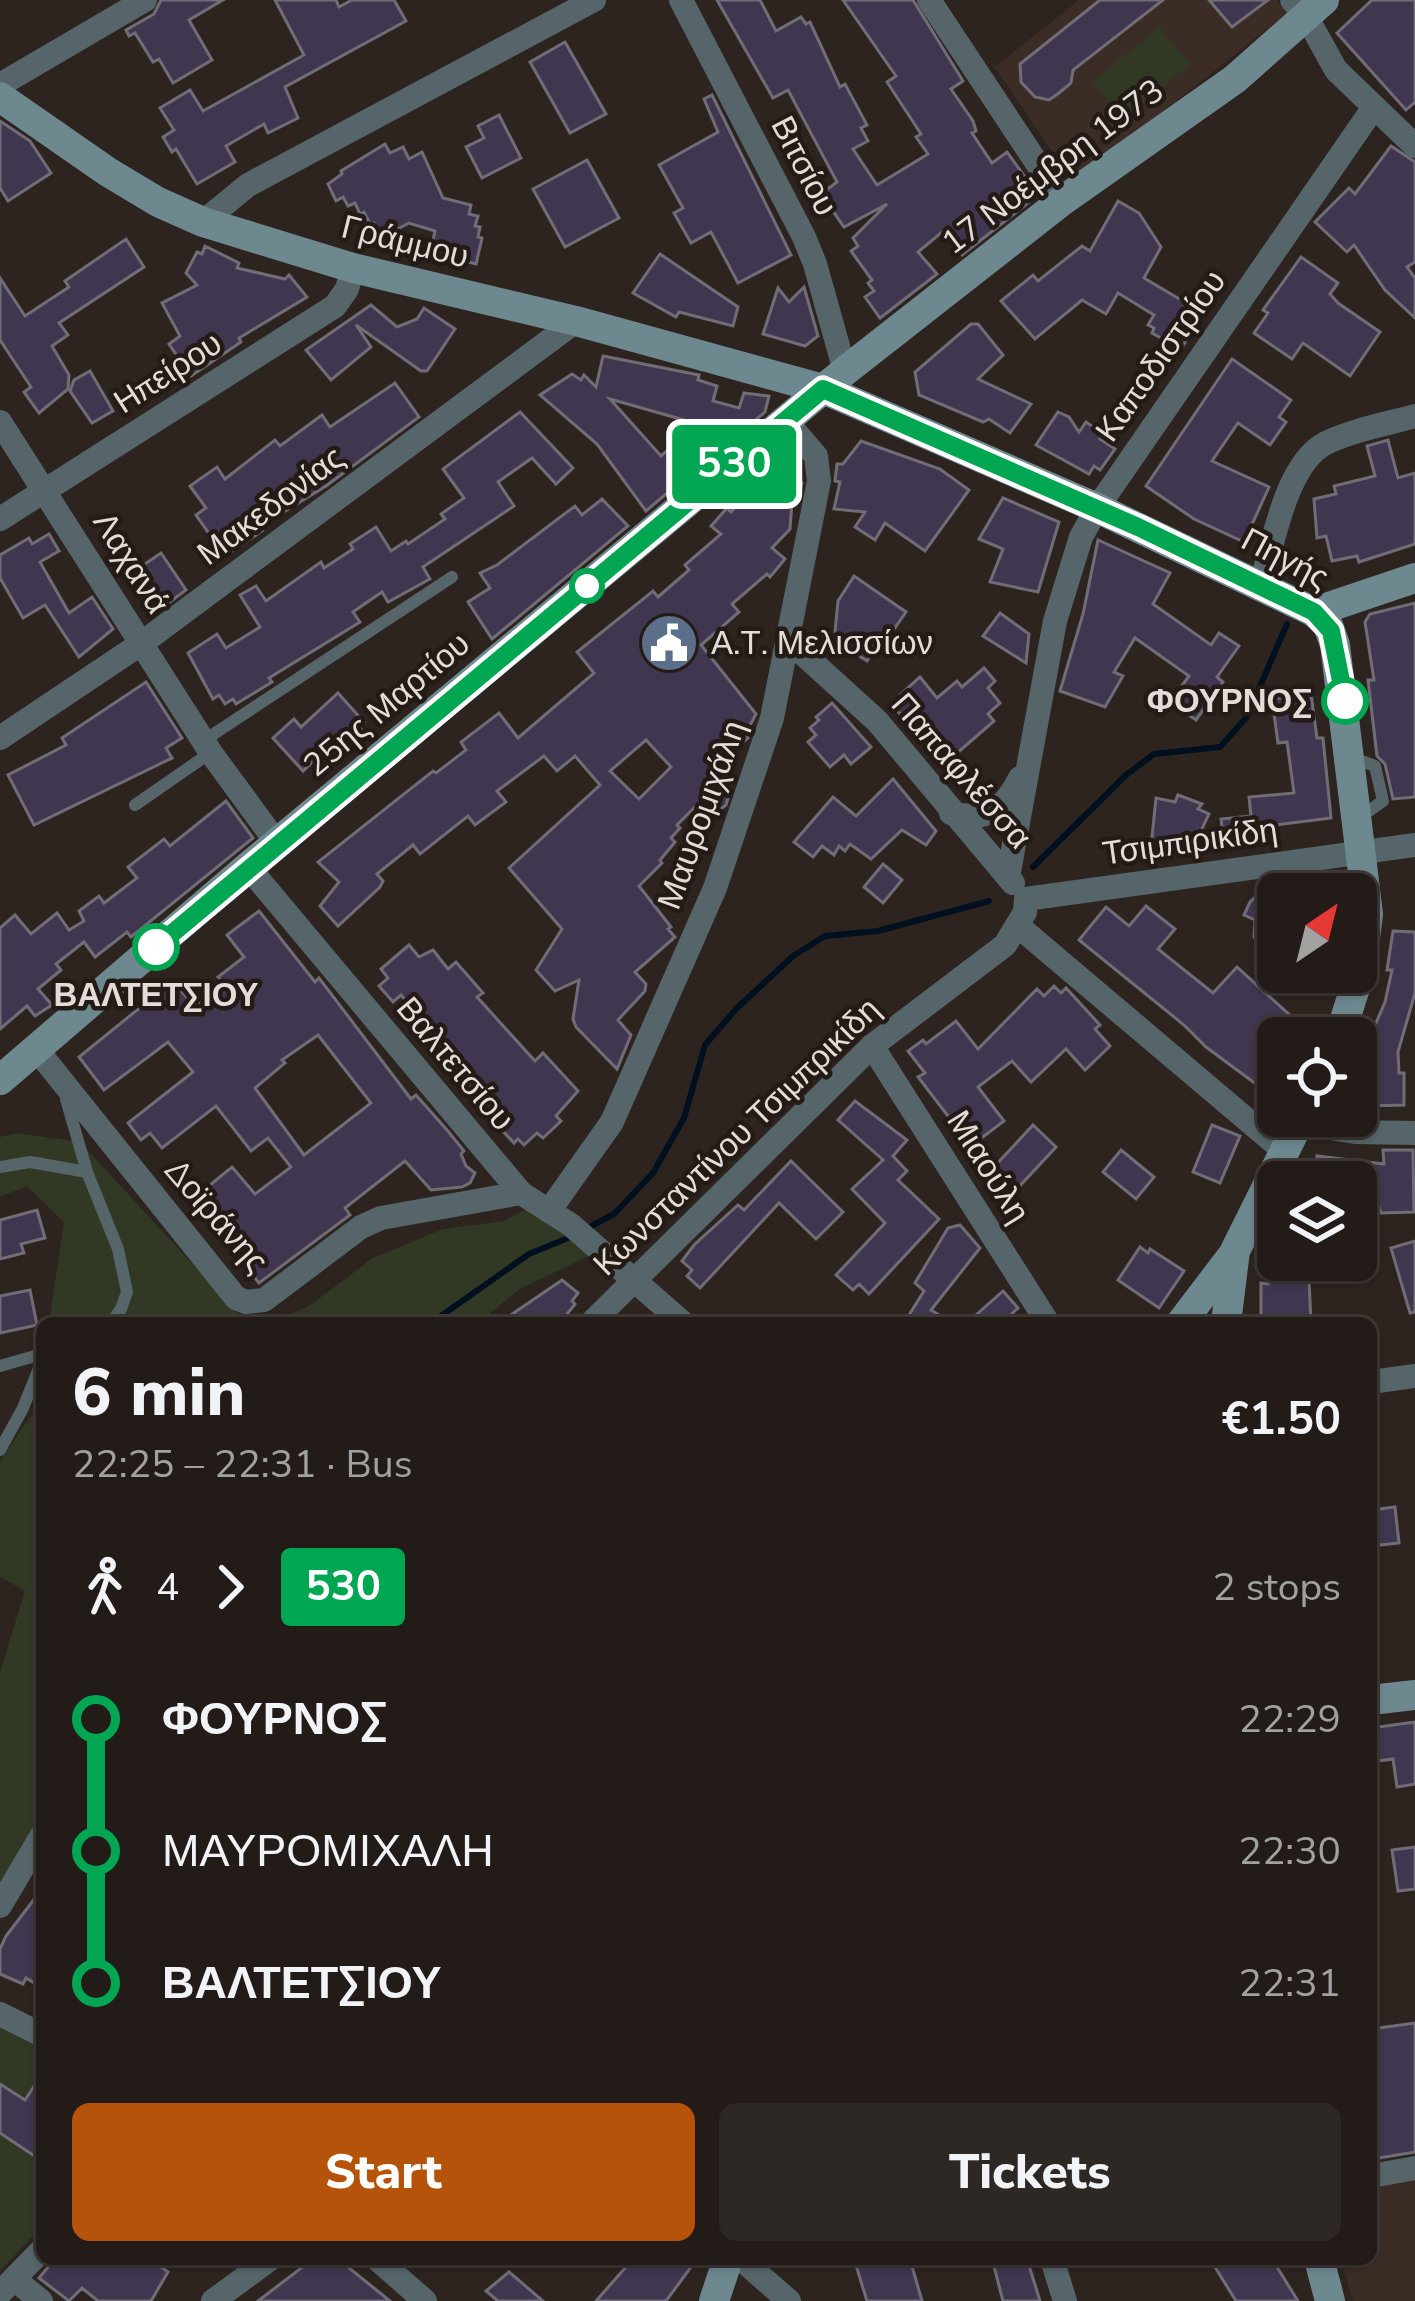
<!DOCTYPE html>
<meta charset="utf-8">
<style>
:root{--surface:#221b18;--page:#2e2825;--text:#f1f3f6;--muted:#a2a1a2;--line:#3f3937;--accent:#b45309}
body{margin:0;font-family:"Nunito Sans",sans-serif;background:var(--page);color:var(--text);height:100vh;display:flex;flex-direction:column;font-size:45px;white-space:nowrap}
*{box-sizing:border-box;margin:0}
p{font-size:39px;color:var(--muted)}
.icon{flex:none;width:66px;height:66px;fill:none;stroke:currentColor;stroke-width:2;stroke-linecap:round;stroke-linejoin:round}
.map{position:relative;flex:1;overflow:hidden}
.sheet{position:absolute;left:36px;top:1317px;width:1341px;height:948px;display:flex;flex-direction:column;background:var(--surface);border-radius:18px;box-shadow:0 3px 9px #0004,0 0 0 3px var(--line)}
.sheet>*{flex:none}
.badge{padding:0 24px;border-radius:9px;font-size:42px;line-height:78px}
.needle{width:78px;rotate:35deg}
.tools{position:absolute;left:1257px;top:873px;display:grid;gap:24px}
.tools a{display:grid;place-items:center;width:120px;height:120px;border-radius:18px;background:var(--surface);box-shadow:0 3px 9px #0004,0 0 0 3px var(--line);font-size:60px}
.map>.badge{position:absolute;translate:-50% -50%;box-shadow:0 0 0 6px #fff}
.legs{display:flex;align-items:center;gap:18px;height:132px;padding:0 36px;font-size:39px}
.legs p{margin-inline-start:auto}
.headline{display:flex;align-items:center;justify-content:space-between;height:204px;padding:0 36px}
h1{font-size:66px;font-weight:800;line-height:90px}
.button{display:flex;gap:24px;margin-top:auto;padding:24px 36px}
.button a{flex:1;height:138px;border-radius:18px;background:var(--accent);color:#fff;font-size:48px;font-weight:800;line-height:138px;text-align:center}
.button a+a{background:var(--page);color:var(--text)}
ul{padding:0 36px;list-style:none}
li{display:flex;align-items:center;gap:42px;height:132px;font-size:45px}
li i{display:grid;place-items:center;width:18px;height:100%;margin:0 15px;background:currentColor}
li i::after{content:'';width:30px;height:30px;margin:-15px;border:9px solid;border-radius:50%;background:var(--surface)}
li p{margin-inline-start:auto}
li:first-child i{background:linear-gradient(#0000 50%,currentColor 0)}
li:last-child i{background:linear-gradient(currentColor 50%,#0000 0)}
.map>svg:first-child{display:block}
.built{fill:#3b2d26}
.green{fill:#313925}
.lines{fill:none;stroke-linecap:round;stroke-linejoin:round}
.stream{stroke:#00101f;stroke-width:6}
.building{fill:#403650;stroke:#706d77;stroke-width:3;fill-rule:evenodd}
.lane{stroke:#556569;stroke-width:12}
.street{stroke:#556569;stroke-width:24}
.secondary{stroke:#6e888f;stroke-width:30}
.line-1-casing{stroke:#fff;stroke-width:27}
.line-1{stroke:#00a651;stroke-width:18}
.stop-1-dot{fill:#fff;stroke:#00a651;stroke-width:6}
.labels{text-anchor:middle;dominant-baseline:central;stroke-width:9;stroke-linejoin:round;paint-order:stroke}
.street-label{font-size:33px;fill:#e3dcd9;stroke:#241b16}
.poi-label{font-size:33px;fill:#e3dcd9;stroke:#241b16;text-anchor:start}
.stop-label{font-size:33px;font-weight:bold;fill:#e3dcd9;stroke:#241b16;text-anchor:end}
</style>
<div class="map">
<svg width="1415" height="2301" viewBox="0 0 1415 2301">
<rect width="100%" height="100%" fill="#2d2420"/>
<g class="built">
<polygon points="1079,0 1277,0 1288,12 1074,183 991,62 996,66"/>
<polygon points="1415,2178 1415,2301 1353,2301 1341,2259 1371,2259 1371,2186"/>
</g>
<g class="green">
<polygon points="1159,27 1190,64 1123,120 1092,82"/>
<polygon points="16,1133 80,1142 247,1323 49,1323 64,1222 27,1186 0,1197 0,1137"/>
<polygon points="530,1207 595,1253 520,1289 478,1323 271,1323 309,1306 373,1258 443,1229 504,1221"/>
<polygon points="42,1400 42,1813 0,1884 0,1672 25,1591 0,1577 0,1461"/>
<polygon points="0,2027 42,2045 42,2226 0,2271"/>
</g>
<g class="lines">
<g class="stream">
<polyline points="1033,867 1126,775 1154,754 1220,747 1246,718 1287,624"/>
<polyline points="584,1230 614,1214 653,1173 684,1118 705,1045 736,1009 793,956 825,936 878,931 989,901"/>
<polyline points="431,1323 529,1254 573,1236"/>
</g>
</g>
<g class="building">
<polygon points="161,0 223,0 189,20 212,60 173,83 159,59 153,62 135,33 129,36 126,30 154,14"/>
<polygon points="275,0 336,0 339,7 352,0 394,0 406,21 285,87 298,118 268,133 264,124 226,146 235,162 197,184 176,149 172,152 163,137 174,130 160,108 190,90 203,111 304,55"/>
<polygon points="717,0 760,0 776,31 801,17 806,24 810,22 840,87 845,84 867,125 861,128 868,141 853,149 877,185 928,154 916,137 921,134 887,82 896,76 843,0 913,0 963,81 951,89 973,121 976,131 972,133 992,163 1007,152 1038,195 962,255 942,232 918,252 937,274 880,318 865,297 874,291 868,283 872,280 851,251 858,246 853,238 887,204 844,227 821,194 837,182 788,90 773,98"/>
<polygon points="1100,0 1163,0 1073,70 1071,83 1059,93 1049,100 1035,97 1021,82 1020,64"/>
<polygon points="1209,0 1268,0 1232,27"/>
<polygon points="1372,0 1415,0 1415,102 1406,110 1337,33"/>
<polygon points="565,42 606,114 570,133 530,62"/>
<polygon points="712,95 791,255 738,283 711,232 691,243 674,213 683,208 659,165 718,132 704,99"/>
<polygon points="499,115 521,158 482,178 466,147 484,138 478,126"/>
<polygon points="0,121 30,141 51,173 8,201 0,188"/>
<polygon points="385,144 390,153 403,147 409,159 422,152 443,198 471,205 469,214 478,216 475,226 480,227 478,237 482,238 476,264 430,253 435,231 409,223 386,235 383,231 379,233 374,223 370,224 364,212 360,214 355,203 348,206 343,197 336,201 328,184 342,174 341,171"/>
<polygon points="1391,146 1415,162 1415,262 1407,267 1415,278 1415,318 1385,290 1354,245 1347,252 1315,222 1349,188 1355,194"/>
<polygon points="587,160 619,218 565,247 533,189"/>
<polygon points="1118,201 1139,213 1161,247 1144,278 1203,313 1181,349 1152,333 1154,328 1148,325 1154,315 1118,293 1106,314 1082,300 1035,339 1001,301 1033,275 1038,281 1082,246 1090,251"/>
<polygon points="126,239 144,267 59,323 68,335 52,346 69,375 68,389 39,413 24,392 31,387 0,340 0,278 25,316 69,287 65,281"/>
<polygon points="205,246 239,263 237,268 285,279 289,275 307,297 239,338 241,342 191,376 169,344 180,336 162,303 197,285 186,273 197,252 202,254"/>
<polygon points="660,254 738,307 733,326 679,312 676,317 633,293"/>
<polygon points="1301,257 1338,283 1330,294 1338,303 1380,332 1350,376 1303,343 1292,359 1254,333 1268,313 1263,310"/>
<polygon points="804,287 818,336 805,346 763,334 778,288 789,302"/>
<polygon points="371,305 397,327 417,319 424,308 455,329 427,371 421,371 356,325 371,347 331,380 306,350"/>
<polygon points="971,324 978,324 1003,355 978,379 1031,404 1010,433 989,419 983,422 919,395 915,372"/>
<path d="M603,356L699,375L698,380L717,386L713,401L739,408L744,393L769,396L765,412L719,450L684,451L698,467L646,511L597,444L540,395L572,374L581,380L584,375L596,387ZM610,399L698,424L661,456Z"/>
<polygon points="1232,359 1291,400 1279,417 1286,422 1270,445 1238,423 1212,461 1269,487 1244,542 1194,519 1146,486"/>
<polygon points="90,371 113,411 92,423 70,391 74,380"/>
<polygon points="395,383 419,417 326,486 259,527 262,531 225,556 196,515 206,508 190,486 217,467 225,479 275,440 280,446 322,415 330,427"/>
<polygon points="520,412 573,468 556,484 532,458 498,482 514,506 423,567 430,579 388,602 382,592 353,612 360,622 269,678 272,682 236,704 233,699 225,704 219,695 213,699 188,653 217,634 226,648 260,627 240,595 256,586 266,601 321,562 324,568 353,549 350,544 376,527 391,551 406,541 408,544 445,519 441,514 464,498 443,469"/>
<polygon points="1058,412 1069,417 1079,432 1086,422 1104,434 1100,439 1115,449 1100,470 1094,466 1089,474 1036,445"/>
<polygon points="1388,440 1398,478 1415,473 1415,544 1359,562 1357,556 1332,561 1326,536 1317,538 1314,499 1336,494 1334,486 1375,476 1367,446"/>
<polygon points="861,441 940,469 969,490 925,551 885,523 875,540 855,527 865,512 834,509 840,482 835,481 837,464 843,464"/>
<path d="M780,460L794,470L802,483L798,501H792L790,529L772,548L785,559L770,577L767,574L732,604L739,612L701,645L756,714L746,733L748,738L712,767L731,788L726,805L715,814L702,800L677,825L680,828L671,838L675,842L660,860L662,863L639,886L671,927L668,929L675,937L635,972L646,984L645,991L618,1020L631,1035L617,1069L576,1027L573,1019L579,980L555,991L536,970L562,929L509,868L600,785L575,756L557,771L544,756L497,791L506,802L475,825L468,816L420,854L413,845L377,874L383,881L380,887L338,926L320,906L339,882L318,862L433,771L436,773L466,750L461,742L499,713L518,738L594,673L577,652L653,591L658,597L689,570L685,565L721,534L711,526L727,508L731,512L755,484L752,481ZM646,740L671,767L639,799L610,771Z"/>
<polygon points="1003,498 1059,522 1038,592 990,582 1003,549 979,539"/>
<polygon points="602,499 628,526 492,639 468,602 490,588 480,573 497,565 575,506 582,515"/>
<polygon points="49,534 59,551 40,562 69,613 92,597 113,629 79,657 45,605 23,618 0,578 0,555 29,538 32,544"/>
<polygon points="1098,540 1170,573 1153,604 1211,645 1219,633 1239,646 1217,677 1223,682 1196,720 1170,702 1189,676 1135,638 1114,672 1123,676 1105,707 1060,691 1083,614"/>
<polygon points="161,553 186,590 162,608 133,572"/>
<polygon points="854,576 906,612 890,635 885,632 867,661 845,647 835,632 838,601"/>
<polygon points="1415,603 1415,797 1393,799 1385,764 1377,756 1368,680 1374,680 1365,622 1370,614"/>
<polygon points="1000,613 1029,634 1026,663 983,636"/>
<polygon points="984,668 995,681 988,688 1000,703 988,714 994,721 955,755 939,737 936,739 932,734 924,742 894,707 903,699 900,695 920,677 937,698 957,681 962,687"/>
<polygon points="146,682 182,738 166,748 172,758 34,825 8,775 66,745 62,738"/>
<polygon points="338,693 364,722 358,727 363,731 331,761 323,752 303,771 273,738 294,719 301,727"/>
<polygon points="1311,694 1317,738 1323,738 1331,818 1275,825 1276,836 1224,842 1221,819 1251,816 1249,797 1294,793 1287,742 1278,743 1272,699"/>
<polygon points="832,703 871,747 851,764 844,755 830,767 808,742 816,735 810,728 819,720 816,717"/>
<polygon points="893,779 936,831 926,845 902,830 871,859 850,844 845,851 839,846 834,855 822,846 813,857 794,842 833,797 856,816"/>
<polygon points="1178,795 1202,804 1198,809 1209,814 1200,833 1197,831 1190,843 1151,846 1156,798 1175,802"/>
<polygon points="226,801 253,838 131,937 127,932 95,957 84,942 56,964 61,970 38,989 52,1005 35,1016 27,1006 0,1029 0,928 15,915 31,934 57,913 69,930 84,921 79,911 99,896 104,903 137,878 128,867 164,839 170,846"/>
<polygon points="883,864 902,880 883,903 864,887"/>
<polygon points="1278,886 1277,930 1278,972 1254,937 1255,920 1244,915 1250,902 1262,891"/>
<polygon points="1146,906 1175,929 1158,949 1213,993 1237,967 1315,1038 1278,1038 1278,1073 1264,1090 1206,1047 1184,1025 1079,940 1106,907 1129,926"/>
<path d="M259,911L315,982L319,978L411,1099L416,1095L447,1130L464,1151L461,1154L466,1166L475,1173L470,1183L462,1187L431,1190L405,1161L345,1208L350,1215L259,1283L194,1198L232,1167L255,1194L291,1167L268,1138L251,1151L216,1106L162,1148L150,1133L141,1140L128,1123L193,1072L168,1042L104,1090L79,1057L173,981L194,1006L223,983L218,977L244,957L227,935ZM318,1035L371,1103L304,1155L255,1088L285,1063L282,1060Z"/>
<polygon points="1393,931 1415,932 1415,993 1398,1052 1399,1073 1404,1073 1404,1105 1366,1106 1356,1100 1356,1070 1385,1002 1392,970 1387,970"/>
<polygon points="409,945 419,957 433,950 448,969 456,962 483,993 477,997 535,1061 543,1053 578,1091 556,1116 561,1121 543,1138 537,1133 524,1145 518,1139 514,1143 487,1114 492,1109 448,1061 452,1057 401,995 393,1002 379,986 388,978 381,969"/>
<polygon points="1054,986 1061,993 1066,988 1078,1001 1100,1025 1095,1029 1110,1046 1085,1070 1066,1049 1031,1082 1012,1061 978,1087 1004,1121 971,1146 918,1077 925,1073 908,1051 923,1040 926,1044 956,1021 978,1049 1037,989 1044,996"/>
<polygon points="855,1101 907,1140 893,1156 907,1171 898,1180 939,1219 869,1294 859,1284 853,1290 836,1275 885,1223 852,1189 883,1160 838,1120"/>
<polygon points="1033,1125 1056,1147 1015,1191 992,1169"/>
<polygon points="1212,1125 1240,1136 1220,1183 1193,1172"/>
<polygon points="1121,1150 1154,1177 1136,1199 1103,1172"/>
<polygon points="1383,1150 1413,1150 1414,1212 1381,1213 1373,1188 1356,1192 1356,1182 1308,1182 1310,1162 1317,1163 1317,1156 1384,1164"/>
<polygon points="791,1161 843,1212 816,1239 779,1203 700,1288 687,1276 692,1270 682,1261 694,1245 738,1205 744,1210"/>
<polygon points="37,1210 45,1238 21,1244 24,1253 0,1259 0,1220"/>
<polygon points="960,1225 980,1248 931,1310 953,1323 904,1323 924,1291 915,1283 948,1228"/>
<polygon points="1415,1241 1415,1312 1410,1313 1391,1248"/>
<polygon points="1140,1247 1148,1253 1150,1249 1184,1271 1159,1308 1118,1280"/>
<polygon points="1273,1260 1331,1260 1330,1280 1309,1279 1311,1323 1261,1323 1261,1283 1268,1284"/>
<polygon points="562,1280 578,1293 572,1301 575,1304 560,1323 499,1323"/>
<polygon points="30,1290 37,1325 0,1333 0,1296"/>
<polygon points="1003,1291 1018,1308 1002,1323 967,1323"/>
<polygon points="1395,1507 1399,1543 1371,1546 1371,1510"/>
<polygon points="1415,1722 1415,1784 1397,1787 1393,1759 1371,1762 1371,1728"/>
<polygon points="1415,1847 1415,1889 1398,1891 1392,1850"/>
<polygon points="42,1889 42,1988 26,1978 23,1984 0,1974 0,1949 6,1936"/>
<polygon points="1415,2023 1415,2152 1379,2158 1377,2147 1371,2148 1371,2029"/>
<polygon points="42,2074 42,2161 0,2133 0,2084 25,2100"/>
<polygon points="55,2259 150,2259 168,2272 151,2301 98,2301 82,2288 69,2301 39,2278"/>
<polygon points="313,2259 338,2259 390,2301 258,2301"/>
<polygon points="633,2259 697,2259 666,2301 596,2301"/>
<polygon points="854,2259 910,2259 922,2301 867,2301"/>
<polygon points="992,2259 1027,2259 1040,2301 1003,2301"/>
<polygon points="1210,2259 1272,2259 1298,2301 1236,2301"/>
<polygon points="509,2272 543,2301 498,2301 486,2291"/>
</g>
<g class="lines">
<g class="lane">
<polyline points="203,741 452,577"/>
<polyline points="1353,758 1375,766 1383,801 1360,817"/>
<polyline points="135,805 210,753"/>
<polyline points="66,1099 87,1172 118,1249 127,1292 121,1309 111,1323"/>
<polyline points="0,1167 30,1162 87,1172"/>
<polyline points="0,1366 42,1354"/>
<polyline points="0,1450 23,1408 42,1361"/>
</g>
<g class="street">
<polyline points="681,0 804,237 815,264 845,371"/>
<polyline points="929,0 1062,201"/>
<polyline points="1292,0 1306,16 1336,70 1415,146"/>
<polyline points="0,85 145,0"/>
<polyline points="203,222 248,185 594,0"/>
<polyline points="0,422 211,753 277,843"/>
<polyline points="0,519 335,306 347,289 353,268"/>
<path d="M1261,584C1273,544 1286,463 1326,443C1353,430 1386,424 1415,416"/>
<polyline points="790,642 877,721 1013,883"/>
<polyline points="0,738 142,643 576,321"/>
<path d="M951,813C987,822 1003,811 1020,778"/>
<polyline points="248,867 521,1193 571,1225 683,1323"/>
<polyline points="1008,877 1055,621 1081,537 1097,508 1374,107"/>
<polyline points="1026,899 1415,845"/>
<polyline points="1018,926 1284,1151"/>
<polyline points="872,1046 1048,1323"/>
<polyline points="37,1050 236,1298 246,1302 264,1300 361,1227 381,1218 521,1193"/>
<polyline points="1299,1123 1355,1132 1415,1133"/>
<polyline points="549,1211 612,1122 715,888 772,718 819,481 816,456 786,421"/>
<polyline points="591,1323 872,1046 1005,945 1025,912 1026,899"/>
<polyline points="1371,1382 1415,1376"/>
<polyline points="0,1906 42,1835"/>
<polyline points="0,2014 42,2035"/>
<polyline points="1371,2176 1415,2168"/>
<polyline points="377,2259 425,2301"/>
<polyline points="741,2259 789,2301"/>
<polyline points="1052,2259 1065,2301"/>
<polyline points="14,2279 41,2301"/>
<polyline points="0,2293 42,2250"/>
<polyline points="213,2301 270,2259"/>
</g>
<g class="secondary">
<polyline points="0,97 108,172 158,202 203,222 353,268 576,321 823,389 1097,508 1314,612 1328,625 1335,645 1368,914 1361,969 1339,1038"/>
<polyline points="1314,612 1415,578"/>
<polyline points="0,1080 248,867 845,371 1062,201 1235,79 1324,0"/>
<polyline points="1181,1323 1232,1256"/>
<polyline points="1226,1323 1235,1251 1302,1116"/>
<polyline points="1371,1700 1415,1695"/>
<polyline points="1319,2259 1330,2301"/>
<polyline points="714,2301 728,2259"/>
</g>
</g>
<g class="lines">
<defs>
<polyline id="line-1" points="156,947 823,389 1138,527 1314,612 1331,631 1345,701"/>
</defs>
<use href="#line-1" class="line-1-casing"/>
<use href="#line-1" class="line-1"/>
</g>
<defs>
<symbol id="civic-disc" viewBox="-11 -11 22 22"><circle r="9.5" fill="#5c6f8a" stroke="#241b16"/><path d="M-.6-6.5H3V-4.5H.6V-3L4-1V1h2V6H-6V1h2V-1L-.6-3ZM-1.2 2.5V6h2.4V2.5Z" fill="#fff"/></symbol>
</defs>
<g fill-rule="evenodd">
<use href="#civic-disc" x="636" y="610" width="66" height="66"/>
</g>
<g class="stop-1-dot">
<circle cx="587" cy="586" r="15"/>
<circle cx="1345" cy="701" r="21"/>
<circle cx="156" cy="947" r="21"/>
</g>
<g class="labels">
<g class="street-label">
<text transform="translate(804 166) rotate(63)">Βιτσίου</text>
<text transform="translate(1053 167) rotate(-37)">17 Νοέμβρη 1973</text>
<text transform="translate(405 242) rotate(14)">Γράμμου</text>
<text transform="translate(1161 356) rotate(-55)">Καποδιστρίου</text>
<text transform="translate(168 373) rotate(-33)">Ηπείρου</text>
<text transform="translate(271 506) rotate(-37)">Μακεδονίας</text>
<text transform="translate(1285 559) rotate(28)">Πηγής</text>
<text transform="translate(131 563) rotate(58)">Λαχανά</text>
<text transform="translate(387 705) rotate(-40)">25ης Μαρτίου</text>
<text transform="translate(961 771) rotate(49)">Παπαφλέσσα</text>
<text transform="translate(702 815) rotate(-70)">Μαυρομιχάλη</text>
<text transform="translate(1190 842) rotate(-8)">Τσιμπιρικίδη</text>
<text transform="translate(455 1064) rotate(50)">Βαλτετσίου</text>
<text transform="translate(737 1137) rotate(-44)">Κωνσταντίνου Τσιμπρικίδη</text>
<text transform="translate(988 1167) rotate(58)">Μιαούλη</text>
<text transform="translate(216 1216) rotate(49)">Δοϊράνης</text>
</g>
<g class="poi-label">
<text x="711" y="643">Α.Τ. Μελισσίων</text>
</g>
<g class="stop-label">
<text x="1312" y="701">ΦΟΥΡΝΟΣ</text>
<text x="156" y="995" text-anchor="middle">ΒΑΛΤΕΤΣΙΟΥ</text>
</g>
</g>
</svg>
<div class="tools">
<a><svg class="needle" viewBox="-14 -14 28 28"><path d="M0-13l5 13h-10z" fill="#e53935"/><path d="M0 13l5-13h-10z" fill="#a2a1a2"/></svg></a>
<a><svg class="icon" aria-label="locate" viewBox="0 0 24 24"><circle cx="12" cy="12" r="6"/><path d="M12 2v4M12 18v4M2 12h4M18 12h4"/></svg></a>
<a><svg class="icon" aria-label="layers" viewBox="0 0 24 24"><path d="M12 4l9 5-9 5-9-5zM3 14l9 5 9-5"/></svg></a>
</div>
<b class="badge" style="left:734px;top:464px;background:#00a651;color:#fff">530</b>
<section class="sheet">
<div class="headline"><div><h1>6 min</h1><p>22:25 – 22:31 · Bus</p></div><b>€1.50</b></div>
<div class="legs"><svg class="icon" aria-label="walk" viewBox="0 0 24 24"><circle cx="13" cy="4" r="2"/><path d="M13 8l-2 6 4 7M11 14l-3 7M7 12l3-4h3l4 4"/></svg>4<svg class="icon" aria-label="forward" viewBox="0 0 24 24"><path d="M9 5l7 7-7 7"/></svg><b class="badge" style="background:#00a651;color:#fff">530</b><p>2 stops</p></div>
<ul>
<li><i style="color:#00a651"></i><b>ΦΟΥΡΝΟΣ</b><p>22:29</p></li>
<li><i style="color:#00a651"></i><span>ΜΑΥΡΟΜΙΧΑΛΗ</span><p>22:30</p></li>
<li><i style="color:#00a651"></i><b>ΒΑΛΤΕΤΣΙΟΥ</b><p>22:31</p></li>
</ul>
<div class="button"><a>Start</a><a>Tickets</a></div>
</section>
</div>
